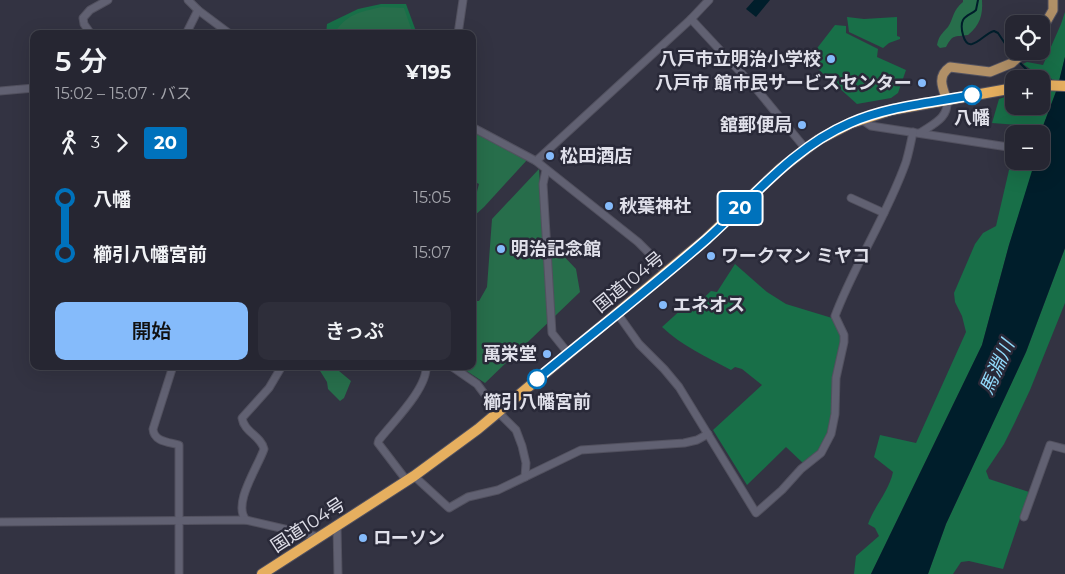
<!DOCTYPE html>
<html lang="ja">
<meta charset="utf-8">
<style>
:root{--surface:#262632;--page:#2e2e3a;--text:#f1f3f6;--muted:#a4a5ac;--line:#42434d;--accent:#85bbfb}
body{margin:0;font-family:Montserrat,"Noto Sans JP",sans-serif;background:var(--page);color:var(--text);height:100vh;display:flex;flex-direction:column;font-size:19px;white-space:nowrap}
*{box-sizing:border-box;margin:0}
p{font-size:16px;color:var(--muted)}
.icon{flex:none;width:28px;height:28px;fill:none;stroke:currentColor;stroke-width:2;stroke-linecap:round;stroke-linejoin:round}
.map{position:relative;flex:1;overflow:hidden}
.details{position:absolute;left:30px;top:30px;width:446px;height:340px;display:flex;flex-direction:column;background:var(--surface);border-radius:10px;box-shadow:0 5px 20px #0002,0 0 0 1px var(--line)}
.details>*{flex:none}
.badge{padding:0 10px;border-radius:4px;font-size:18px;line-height:32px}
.tools{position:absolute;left:1005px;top:15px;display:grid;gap:10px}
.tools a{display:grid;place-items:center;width:45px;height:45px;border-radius:10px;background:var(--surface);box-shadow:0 5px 20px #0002,0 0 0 1px var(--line);font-size:25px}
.map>.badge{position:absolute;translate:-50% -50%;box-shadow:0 0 0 2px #fff}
.legs{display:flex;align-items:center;gap:8px;height:55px;padding:0 25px;font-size:16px}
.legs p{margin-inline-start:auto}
.headline{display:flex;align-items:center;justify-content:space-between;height:85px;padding:0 25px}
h1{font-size:28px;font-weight:600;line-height:38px}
.button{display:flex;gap:10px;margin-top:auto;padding:10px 25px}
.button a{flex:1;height:58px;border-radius:10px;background:var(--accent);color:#111;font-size:20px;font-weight:600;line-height:58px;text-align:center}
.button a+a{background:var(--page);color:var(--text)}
ul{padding:0 25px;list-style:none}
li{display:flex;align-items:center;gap:18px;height:55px;font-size:19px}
li i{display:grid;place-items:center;width:8px;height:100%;margin:0 6px;background:currentColor}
li i::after{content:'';width:12px;height:12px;margin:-6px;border:4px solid;border-radius:50%;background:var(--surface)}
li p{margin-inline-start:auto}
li:first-child i{background:linear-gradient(#0000 50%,currentColor 0)}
li:last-child i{background:linear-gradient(currentColor 50%,#0000 0)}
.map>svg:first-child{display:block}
.green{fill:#186f48}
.forest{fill:#276e4b}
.water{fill:#001e2b}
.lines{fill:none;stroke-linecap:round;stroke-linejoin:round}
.stream{stroke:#001e2b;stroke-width:2}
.minor-casing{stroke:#52515f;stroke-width:9}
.major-casing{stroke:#52515f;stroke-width:11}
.highway-casing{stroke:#52515f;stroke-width:12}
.minor{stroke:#616172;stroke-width:7}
.major{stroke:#b19067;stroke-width:9}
.highway{stroke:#e6af5f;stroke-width:10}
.line-1-casing{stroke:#fff;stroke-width:11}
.line-1{stroke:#0072bc;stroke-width:8}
.poi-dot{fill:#85bbfb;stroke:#292938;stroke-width:2}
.stop-1-dot{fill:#fff;stroke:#0072bc;stroke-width:2.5}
.labels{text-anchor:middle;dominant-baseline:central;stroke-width:5;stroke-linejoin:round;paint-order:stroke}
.poi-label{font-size:18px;font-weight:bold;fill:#e0e0ea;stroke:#292938;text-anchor:start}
.stop-label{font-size:18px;font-weight:bold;fill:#e0e0ea;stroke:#292938}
.street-label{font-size:18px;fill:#e0e0ea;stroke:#292938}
.water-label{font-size:19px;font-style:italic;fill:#91dafb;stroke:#292938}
</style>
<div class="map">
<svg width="1065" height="574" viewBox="0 0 1065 574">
<rect width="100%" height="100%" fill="#333342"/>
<g class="green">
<polygon points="381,4 406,4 417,34 326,34 327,24 358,9"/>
<polygon points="1065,12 1065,57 1059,82 1033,71 1023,64 1027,62 1043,65 1061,24"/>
<polygon points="847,17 864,19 897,17 897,36 900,37 900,39 889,43 883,48 849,32"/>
<polygon points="835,25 846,26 846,33 878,49 877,57 906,70 898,93 891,98 857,104 808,60"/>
<polygon points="1041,84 1057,89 1040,134 1026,134 1019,125 992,123 999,99 1014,94 1014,106 1041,106"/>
<path d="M1018,161H1035L1034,168L1009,245L982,345L871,574H854L856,556L879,536L875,528L868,524C875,505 889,491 893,472L874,457L880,435L916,443L966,332L962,316L955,302L954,293L975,244L983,233L996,226L1009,170Z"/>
<polygon points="1065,248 1065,303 1030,390 1015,422 1004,444 986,471 989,479 1029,492 1003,569 969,561 961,562 953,574 928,574 946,524 1026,352"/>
<path d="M735,264L767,292L786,304L832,318L841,334V341L834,371L832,412L828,434L818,452L804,464L786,447L747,485L713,430L762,385L742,369L735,367L731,370C707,357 682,346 662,327L684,307L689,312L711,291L717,292Z"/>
</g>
<g class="forest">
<path d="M963,0H982C983,15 980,25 968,35C954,37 953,34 946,47L940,48L937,45C939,35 942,34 948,27C954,18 952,11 963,2Z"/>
<path d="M381,7L404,8L413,34H334C346,14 360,12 381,7Z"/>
<path d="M473,131L527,160L484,207L473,217C473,206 476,195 479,184L473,181Z"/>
<polygon points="539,169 543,234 576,269 580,292 485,383 459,366 472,366 473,301 479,301 487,287 492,219"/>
<polygon points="317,366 333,366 351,381 344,398 340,401 328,389 327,382"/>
</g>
<g class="water">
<polygon points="754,0 770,0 756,17 746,9"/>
<polygon points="1065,57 1065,248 1026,352 946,524 928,574 871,574 982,345 1009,245 1035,161 1041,161 1041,134 1040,134 1057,89"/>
</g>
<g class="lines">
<g class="stream">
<path d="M978,0L976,10C972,14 966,15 963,20C960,26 963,46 972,44C980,42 986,33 994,31L998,33L1014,57"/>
<polyline points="1019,62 1030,73 1051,80"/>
</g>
<defs>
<g id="minor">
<polyline points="188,0 198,10 230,34"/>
<polyline points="691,19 758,91 805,148"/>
<polyline points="91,34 84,24 83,18 90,10 108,0"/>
<polyline points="186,34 198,10"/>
<polyline points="458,34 463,0"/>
<polyline points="0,91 34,88"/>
<polyline points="861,119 871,126 1008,147"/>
<polyline points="472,127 536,161 638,242 653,257 666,273"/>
<path d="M920,133C933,124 949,118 947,100"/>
<polyline points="536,161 691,19 709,0"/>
<polyline points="546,170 543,184 552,333 568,353"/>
<polyline points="851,198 884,213"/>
<path d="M617,313L639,344L664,369L679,387L756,513L782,490L801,469L821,453L831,434L835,414L836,378L844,342V335L835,316C855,263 887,216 906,162C909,152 911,142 913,132"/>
<path d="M173,366L153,429C154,442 169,442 179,445V574"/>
<polyline points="451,366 477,384 498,412 516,430 522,446 526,463 525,477"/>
<polyline points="414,476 449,508 468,497 498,490 581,450 684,443 697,440 708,434"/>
<path d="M407,481L378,443L379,440C392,423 428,388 426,366"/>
<polyline points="1024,517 1050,445 1065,449"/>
<path d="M246,520C232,504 258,467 264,449C261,436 244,432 242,418L269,388L282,366"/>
<polyline points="0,522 246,520 319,537"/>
<polyline points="337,526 338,574"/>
</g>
<g id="major">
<polyline points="1041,31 1053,10 1053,0"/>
<path d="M947,100C942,87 937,76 950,67L990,72L1012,63L1025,51"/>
</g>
<g id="highway">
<polyline points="1041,85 1065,86"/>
<polyline points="262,574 414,476 478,429 706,239 780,169 818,140 851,123 891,110 1014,88"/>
</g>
</defs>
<use href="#minor" class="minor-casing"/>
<use href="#major" class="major-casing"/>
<use href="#highway" class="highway-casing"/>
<use href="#minor" class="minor"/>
<use href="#major" class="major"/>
<use href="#highway" class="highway"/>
</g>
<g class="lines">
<defs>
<path id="line-1" d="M537,379C594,332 652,287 707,239C753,198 792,148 850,123C888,106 932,103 972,95"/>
</defs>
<use href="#line-1" class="line-1-casing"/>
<use href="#line-1" class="line-1"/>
</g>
<g class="poi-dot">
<circle cx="831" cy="59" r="5"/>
<circle cx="922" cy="83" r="5"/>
<circle cx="802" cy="125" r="5"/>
<circle cx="550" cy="156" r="5"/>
<circle cx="609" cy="206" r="5"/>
<circle cx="501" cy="249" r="5"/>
<circle cx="711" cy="256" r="5"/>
<circle cx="663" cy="305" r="5"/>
<circle cx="547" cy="354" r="5"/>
<circle cx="363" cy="538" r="5"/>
</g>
<g class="stop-1-dot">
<circle cx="972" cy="95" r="9"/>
<circle cx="537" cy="379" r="9"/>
</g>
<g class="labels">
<g class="poi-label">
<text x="821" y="59" text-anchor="end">八戸市立明治小学校</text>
<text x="912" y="83" text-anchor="end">八戸市 館市民サービスセンター</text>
<text x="792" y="125" text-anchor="end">舘郵便局</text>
<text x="560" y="156">松田酒店</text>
<text x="619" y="206">秋葉神社</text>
<text x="511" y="249">明治記念館</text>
<text x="721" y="256">ワークマン ミヤコ</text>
<text x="673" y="305">エネオス</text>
<text x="537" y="354" text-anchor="end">萬栄堂</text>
<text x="373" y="538">ローソン</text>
</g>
<g class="stop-label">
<text x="972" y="118">八幡</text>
<text x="537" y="402">櫛引八幡宮前</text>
</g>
<g class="street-label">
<text transform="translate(629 282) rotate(-39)">国道104号</text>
<text transform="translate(308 525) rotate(-33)">国道104号</text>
</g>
<g class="water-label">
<text transform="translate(997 367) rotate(-66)">馬淵川</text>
</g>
</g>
</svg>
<div class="tools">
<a><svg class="icon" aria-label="locate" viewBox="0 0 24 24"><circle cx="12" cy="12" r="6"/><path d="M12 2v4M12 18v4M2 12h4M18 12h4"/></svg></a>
<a>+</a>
<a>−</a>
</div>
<b class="badge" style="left:740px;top:208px;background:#0072bc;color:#fff">20</b>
<section class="details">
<div class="headline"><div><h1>5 分</h1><p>15:02 – 15:07 · バス</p></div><b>¥195</b></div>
<div class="legs"><svg class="icon" aria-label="walk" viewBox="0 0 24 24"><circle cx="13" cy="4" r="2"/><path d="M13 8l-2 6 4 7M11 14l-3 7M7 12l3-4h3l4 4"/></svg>3<svg class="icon" aria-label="forward" viewBox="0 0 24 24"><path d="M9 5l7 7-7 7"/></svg><b class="badge" style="background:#0072bc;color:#fff">20</b></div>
<ul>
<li><i style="color:#0072bc"></i><b>八幡</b><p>15:05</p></li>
<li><i style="color:#0072bc"></i><b>櫛引八幡宮前</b><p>15:07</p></li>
</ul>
<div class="button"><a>開始</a><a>きっぷ</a></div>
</section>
</div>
